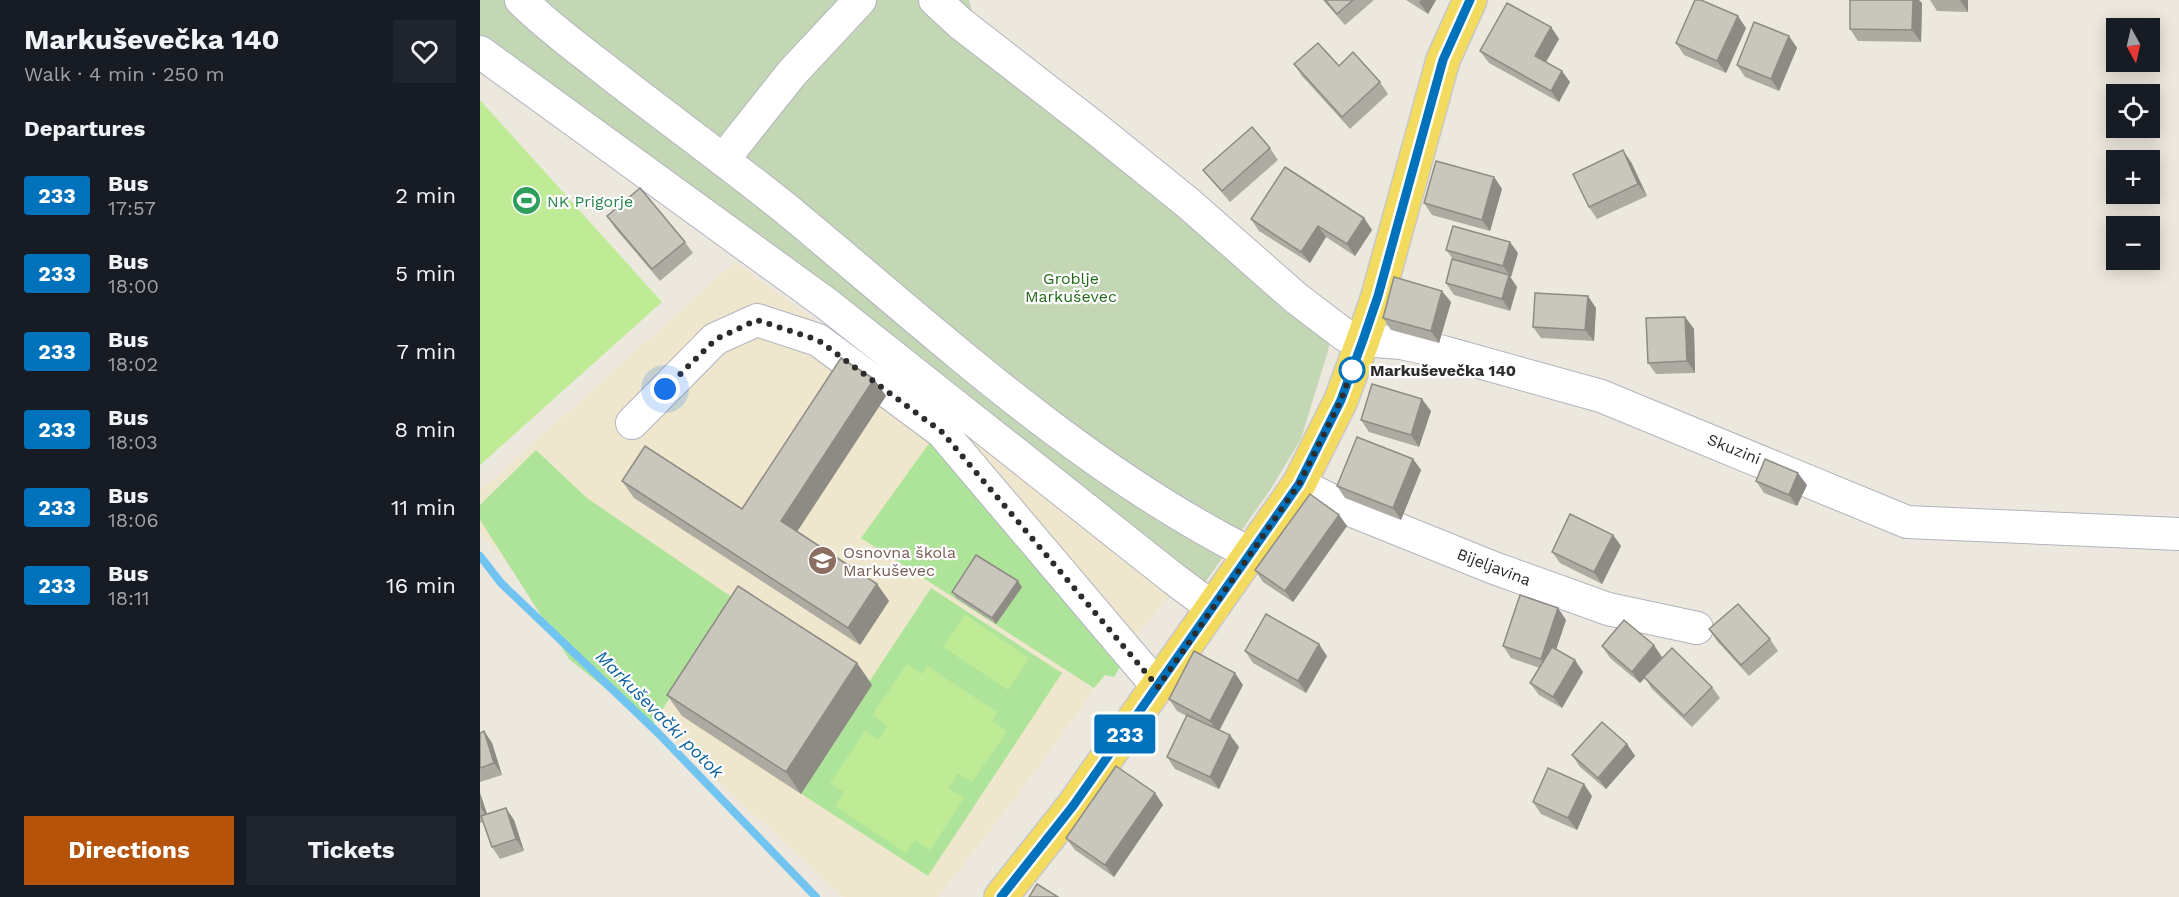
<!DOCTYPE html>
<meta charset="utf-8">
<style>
:root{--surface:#171b24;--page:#20242c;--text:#f1f3f6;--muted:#9ea1a6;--accent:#b45309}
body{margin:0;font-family:"Work Sans",sans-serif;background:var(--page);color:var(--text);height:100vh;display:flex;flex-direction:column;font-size:22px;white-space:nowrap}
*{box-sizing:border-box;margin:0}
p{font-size:20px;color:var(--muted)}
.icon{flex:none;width:33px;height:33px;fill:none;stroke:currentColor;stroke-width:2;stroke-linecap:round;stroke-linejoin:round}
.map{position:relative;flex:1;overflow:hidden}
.details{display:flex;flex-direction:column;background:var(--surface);width:480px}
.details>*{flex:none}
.badge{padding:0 12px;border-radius:4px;font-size:21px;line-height:39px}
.needle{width:39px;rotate:172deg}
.controls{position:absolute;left:1626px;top:18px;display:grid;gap:12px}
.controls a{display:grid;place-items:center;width:54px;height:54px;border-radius:0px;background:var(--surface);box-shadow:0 3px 15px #0003;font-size:30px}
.you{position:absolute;width:30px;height:30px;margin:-15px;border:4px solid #fff;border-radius:50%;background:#1a73e8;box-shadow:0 0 0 9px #1a73e833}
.map>.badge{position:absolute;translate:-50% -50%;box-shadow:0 0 0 3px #fff}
h2{padding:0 24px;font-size:22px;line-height:54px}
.round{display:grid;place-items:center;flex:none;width:63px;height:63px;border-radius:0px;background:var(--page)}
.summary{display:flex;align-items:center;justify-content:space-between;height:102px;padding:0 24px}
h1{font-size:28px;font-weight:700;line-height:45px}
.primary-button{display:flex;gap:12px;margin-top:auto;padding:12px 24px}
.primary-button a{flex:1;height:69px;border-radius:0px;background:var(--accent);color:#fff;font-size:24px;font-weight:700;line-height:69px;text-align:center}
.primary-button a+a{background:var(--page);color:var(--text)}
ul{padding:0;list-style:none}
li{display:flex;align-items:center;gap:18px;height:78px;padding:0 24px}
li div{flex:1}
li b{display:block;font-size:22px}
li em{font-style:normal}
li .badge{min-width:66px;font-weight:700;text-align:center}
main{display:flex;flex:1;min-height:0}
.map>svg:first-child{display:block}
.education{fill:#efe7cd}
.green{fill:#aee49a}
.cemetery{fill:#c3d7b5}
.pitch{fill:#c0eb96}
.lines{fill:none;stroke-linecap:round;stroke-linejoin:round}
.stream{stroke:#71c4f0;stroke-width:8}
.minor-casing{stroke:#b2b3bf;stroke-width:34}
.major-casing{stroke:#c8c8c8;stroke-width:36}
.minor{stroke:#fff;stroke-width:32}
.major{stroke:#f2db5f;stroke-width:33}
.wall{fill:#adaaa2}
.shaded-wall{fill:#8d8b84}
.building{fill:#c9c6bc;stroke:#8d8b84;stroke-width:1.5}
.line-casing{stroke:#fff;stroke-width:14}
.line{stroke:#0072bc;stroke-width:9}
.walk{stroke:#2c2c2c;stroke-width:6;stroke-dasharray:0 10.8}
.stop-dot{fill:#fff;stroke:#0072bc;stroke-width:3}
.labels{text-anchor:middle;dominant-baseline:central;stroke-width:4.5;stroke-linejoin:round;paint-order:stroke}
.leisure-label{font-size:16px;fill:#27864d;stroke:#fff;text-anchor:start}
.park-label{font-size:16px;fill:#246a1a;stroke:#fff}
.stop-label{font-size:16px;font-weight:bold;fill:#2c2c2c;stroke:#fff;text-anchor:start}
.street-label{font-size:16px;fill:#2c2c2c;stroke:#fff}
.education-label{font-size:16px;fill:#785e54;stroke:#fff;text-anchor:start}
.water-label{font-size:18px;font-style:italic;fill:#0d619f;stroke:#fff}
</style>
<main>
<section class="details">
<div class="summary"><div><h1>Markuševečka 140</h1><p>Walk · 4 min · 250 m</p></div><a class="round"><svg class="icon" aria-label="heart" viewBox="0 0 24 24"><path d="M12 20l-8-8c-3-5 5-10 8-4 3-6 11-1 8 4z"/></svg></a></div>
<h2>Departures</h2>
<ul>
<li><span class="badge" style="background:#0072bc;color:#fff">233</span><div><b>Bus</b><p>17:57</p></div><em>2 min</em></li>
<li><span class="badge" style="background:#0072bc;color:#fff">233</span><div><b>Bus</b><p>18:00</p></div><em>5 min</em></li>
<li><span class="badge" style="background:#0072bc;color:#fff">233</span><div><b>Bus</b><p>18:02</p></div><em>7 min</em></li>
<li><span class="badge" style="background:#0072bc;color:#fff">233</span><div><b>Bus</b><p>18:03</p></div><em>8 min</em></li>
<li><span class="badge" style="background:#0072bc;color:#fff">233</span><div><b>Bus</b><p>18:06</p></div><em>11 min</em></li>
<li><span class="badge" style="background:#0072bc;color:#fff">233</span><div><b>Bus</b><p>18:11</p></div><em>16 min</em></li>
</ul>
<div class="primary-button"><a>Directions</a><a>Tickets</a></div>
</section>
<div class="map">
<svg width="1699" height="897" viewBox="0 0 1699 897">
<rect width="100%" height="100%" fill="#ede8de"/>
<polygon class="education" points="255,262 695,589 631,667 540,792 458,897 363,897 195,741 0,533 0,491"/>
<g class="green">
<polygon points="450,442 641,665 634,677 625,675 614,688 381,538"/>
<polygon points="56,450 107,498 253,598 172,726 89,659 0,520 0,505"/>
<polygon points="451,588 582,673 448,876 317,791"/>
</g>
<polygon class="cemetery" points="0,0 489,0 494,18 852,327 848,351 821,439 790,490 724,584 0,41"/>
<g class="pitch">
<polygon points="0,100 182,302 0,465"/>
<polygon points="485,615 549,658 528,690 463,647"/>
<polygon points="427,664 442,674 447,666 517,712 512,721 527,731 492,782 478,773 468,788 484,798 450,850 435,840 426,853 355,806 364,792 350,783 385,731 398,740 408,726 392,715"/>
</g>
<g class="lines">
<polyline class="stream" points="0,556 21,583 177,732 336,897"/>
<defs>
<g id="minor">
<path d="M41,0C65,24 92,44 119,65C180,113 244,159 305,208C454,331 597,466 771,554"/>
<polyline points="455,0 480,23 614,127 708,203 816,298 866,336 883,340 921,343 963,352 1121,396 1427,522 1699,534"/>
<polyline points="0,52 347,304 694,579 733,608"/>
<polyline points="243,160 312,73 380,0"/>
<polyline points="152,423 235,339 277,320 338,340 462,432 678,687"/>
<polyline points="819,484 875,512 1014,568 1128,609 1217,628"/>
</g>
<polyline id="major" points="521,897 593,806 819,484 861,400 883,340 898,296 963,60 990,0"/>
</defs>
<use href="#minor" class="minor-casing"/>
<use href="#major" class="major-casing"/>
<use href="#minor" class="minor"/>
<use href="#major" class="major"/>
</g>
<g class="wall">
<polygon points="843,0 894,0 865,25"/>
<polygon points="926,0 956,0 948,14"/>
<polygon points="1450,0 1488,0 1488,12 1457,11"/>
<polygon points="1442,3 1441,42 1378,41 1370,29"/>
<polygon points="1071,27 1079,39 1066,62 1090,82 1079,102 1009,63 1000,51"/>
<polygon points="1266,28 1246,73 1204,55 1196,43"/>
<polygon points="1309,36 1317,48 1299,91 1265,77 1257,65"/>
<polygon points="814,64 900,82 908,94 870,129 822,76"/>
<polygon points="790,148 798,160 750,202 732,181 723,170"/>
<polygon points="1151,162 1167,196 1117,219 1109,207"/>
<polygon points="1014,177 1022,189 1010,231 952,215 944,203"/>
<polygon points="127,216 205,242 213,253 180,281 135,228"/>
<polygon points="884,218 892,230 875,256 846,237 830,263 779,231 771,219"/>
<polygon points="966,250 1038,253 1031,277 1030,277 1037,287 1030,311 974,295 966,283 973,259"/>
<polygon points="971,302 959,343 911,330 903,318"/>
<polygon points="1116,308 1114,341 1061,338 1053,327"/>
<polygon points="1205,317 1214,329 1215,373 1176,374 1168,363"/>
<polygon points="394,379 406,396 317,531 397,584 409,601 380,645 154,498 142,481 262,509"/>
<polygon points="951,411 939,447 889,432 881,420"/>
<polygon points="933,459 941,470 921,520 865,498 857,486"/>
<polygon points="1276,481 1327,485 1317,506 1284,493"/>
<polygon points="859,515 867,526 813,602 783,582 775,570"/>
<polygon points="1133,535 1141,546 1122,584 1080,563 1072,552"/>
<polygon points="542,587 516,624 476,598 472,592"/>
<polygon points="1086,620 1076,649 1103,672 1082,708 1059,695 1050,683 1060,668 1031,658 1023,646"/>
<polygon points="1229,629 1290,639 1298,651 1269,676 1237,641"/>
<polygon points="1122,646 1182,657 1172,669 1232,687 1240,698 1212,727 1172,689 1165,678 1160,683 1130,658"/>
<polygon points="765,651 847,656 826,693 773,663"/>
<polygon points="377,663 392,685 321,794 202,716 187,695"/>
<polygon points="763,685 739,730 759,747 739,789 695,769 687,757 707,716 697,711 689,699"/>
<polygon points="4,731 12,743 22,775 0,782 0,733"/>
<polygon points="1147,744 1155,756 1126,789 1100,767 1092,755"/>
<polygon points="0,793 7,814 34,820 44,851 20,859 12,847 3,822 0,823"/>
<polygon points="675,793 683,805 634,877 595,850 586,838"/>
<polygon points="1112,796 1097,830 1061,814 1053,802"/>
</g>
<g class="shaded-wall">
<polygon points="941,0 956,0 948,14 939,2"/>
<polygon points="1433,0 1439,0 1442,3 1441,42 1432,30"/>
<polygon points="1480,0 1488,0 1488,12"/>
<polygon points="1258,16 1266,28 1246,73 1237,61"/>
<polygon points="1071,27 1079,39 1063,67 1055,56"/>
<polygon points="1309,36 1317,48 1299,91 1291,79"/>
<polygon points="1082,71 1090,82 1079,102 1071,91"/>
<polygon points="1143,150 1151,162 1167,196 1158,184"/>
<polygon points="1014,177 1022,189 1010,231 1002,220"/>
<polygon points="884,218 892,230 875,256 867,244"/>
<polygon points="838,226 846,237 830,263 821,252"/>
<polygon points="1030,242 1038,253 1031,277 1023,266"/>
<polygon points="1029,275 1037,287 1030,311 1022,299"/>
<polygon points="962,291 971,302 959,343 951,331"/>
<polygon points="1108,296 1116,308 1114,341 1105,330"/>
<polygon points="1205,317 1214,329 1215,373 1207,361"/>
<polygon points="394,379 406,396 313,538 301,521"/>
<polygon points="942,399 951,411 939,447 931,435"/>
<polygon points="933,459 941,470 921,520 913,508"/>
<polygon points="1318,473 1327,485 1317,506 1309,495"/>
<polygon points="859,515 867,526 813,602 805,591"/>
<polygon points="1133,535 1141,546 1122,584 1114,572"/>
<polygon points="538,581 542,587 516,624 512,618"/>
<polygon points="397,584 409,601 380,645 368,628"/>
<polygon points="1078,608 1086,620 1069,671 1061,659"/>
<polygon points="839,644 847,656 826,693 818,681"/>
<polygon points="1174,645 1182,657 1160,683 1152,672"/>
<polygon points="1095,660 1103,672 1082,708 1073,697"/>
<polygon points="377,663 392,685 321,794 306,772"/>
<polygon points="755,673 763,685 738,733 730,721"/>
<polygon points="4,731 12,743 22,775 14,763"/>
<polygon points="750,735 759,747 739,789 730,777"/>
<polygon points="1147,744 1155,756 1126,789 1118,778"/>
<polygon points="1104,784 1112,796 1097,830 1088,818"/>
<polygon points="0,793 9,820 1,808"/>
<polygon points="675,793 683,805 634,877 625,865"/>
<polygon points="26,808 34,820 44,851 36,839"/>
</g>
<g class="building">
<polygon points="845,0 873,0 857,14"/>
<polygon points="1215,0 1221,0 1258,16 1237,61 1196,43"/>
<polygon points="1370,0 1433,0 1432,30 1370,29"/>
<polygon points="1027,3 1071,27 1055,56 1082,71 1071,91 1000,51"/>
<polygon points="1274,22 1309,36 1291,79 1257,65"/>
<polygon points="838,43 859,66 873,52 900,82 862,117 814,64"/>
<polygon points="772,127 790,148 742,191 723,170"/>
<polygon points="1143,150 1158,184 1109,207 1093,174"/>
<polygon points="956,161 1014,177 1002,220 944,203"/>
<polygon points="805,167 884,218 867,244 838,226 821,252 771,219"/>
<polygon points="160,188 205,242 172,269 127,216"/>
<polygon points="973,226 1030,242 1023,266 966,250"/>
<polygon points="972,259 1029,275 1022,299 966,283"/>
<polygon points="914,277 962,291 951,331 903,318"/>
<polygon points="1055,293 1108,296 1105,330 1053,327"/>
<polygon points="1205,317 1207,361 1168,363 1166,318"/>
<polygon points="361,358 394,379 301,521 397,584 368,628 142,481 165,446 262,509"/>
<polygon points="892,384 942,399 931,435 881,420"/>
<polygon points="877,437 933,459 913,508 857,486"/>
<polygon points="1285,459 1318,473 1309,495 1276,481"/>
<polygon points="830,494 859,515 805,591 775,570"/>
<polygon points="1090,514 1133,535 1114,572 1072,552"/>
<polygon points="496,555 538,581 512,618 472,592"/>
<polygon points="258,586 377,663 306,772 187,695"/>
<polygon points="1040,595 1078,608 1061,659 1023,646"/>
<polygon points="1258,604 1290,639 1261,665 1229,629"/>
<polygon points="786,614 839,644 818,681 765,651"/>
<polygon points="1144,620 1174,645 1152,672 1122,646"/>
<polygon points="1072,647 1095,660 1073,697 1050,683"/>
<polygon points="1192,648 1232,687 1204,716 1164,677"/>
<polygon points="714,651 755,673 730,721 689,699"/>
<polygon points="707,715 750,735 730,777 687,757"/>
<polygon points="1122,722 1147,744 1118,778 1092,755"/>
<polygon points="4,731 14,763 0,768 0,733"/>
<polygon points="636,766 675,793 625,865 586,838"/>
<polygon points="1068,768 1104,784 1088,818 1053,802"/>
<polygon points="26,808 36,839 12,847 1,816"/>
<polygon points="557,884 578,897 549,897"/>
</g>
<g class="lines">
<defs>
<polyline id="line" points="521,897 593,806 819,484 861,400 883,340 898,296 963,60 990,0"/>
</defs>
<use href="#line" class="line-casing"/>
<use href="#line" class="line"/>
<polyline class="walk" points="185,389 236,339 277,320 338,340 462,432 678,687 819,484 861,400 872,370"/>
</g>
<defs>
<symbol id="stadium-disc" viewBox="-11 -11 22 22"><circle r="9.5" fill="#2e9e5b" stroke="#fff"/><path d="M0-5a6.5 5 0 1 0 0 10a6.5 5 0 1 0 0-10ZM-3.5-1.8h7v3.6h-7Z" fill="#fff"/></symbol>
<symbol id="school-disc" viewBox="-11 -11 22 22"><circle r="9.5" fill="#8d6e63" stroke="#fff"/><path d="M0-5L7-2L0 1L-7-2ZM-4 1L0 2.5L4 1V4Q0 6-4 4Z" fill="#fff"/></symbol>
</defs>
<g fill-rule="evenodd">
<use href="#stadium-disc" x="30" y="184" width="33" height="33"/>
<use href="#school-disc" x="326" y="544" width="33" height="33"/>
</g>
<circle class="stop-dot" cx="872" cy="370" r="12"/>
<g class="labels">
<g class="leisure-label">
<text x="67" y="201">NK Prigorje</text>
</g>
<g class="park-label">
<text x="591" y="278">Groblje<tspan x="591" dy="18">Markuševec</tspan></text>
</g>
<g class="stop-label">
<text x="890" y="370">Markuševečka 140</text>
</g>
<g class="street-label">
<text transform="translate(1254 449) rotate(22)">Skuzini</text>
<text transform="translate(1014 567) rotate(21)">Bijeljavina</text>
</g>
<g class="education-label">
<text x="363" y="552">Osnovna škola<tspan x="363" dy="18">Markuševec</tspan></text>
</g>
<g class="water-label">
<text transform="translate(180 714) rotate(45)">Markuševački potok</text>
</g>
</g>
</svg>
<div class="controls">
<a><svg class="needle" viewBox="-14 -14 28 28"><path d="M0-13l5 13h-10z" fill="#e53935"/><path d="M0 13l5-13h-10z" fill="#9ea1a6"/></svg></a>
<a><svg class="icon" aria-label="locate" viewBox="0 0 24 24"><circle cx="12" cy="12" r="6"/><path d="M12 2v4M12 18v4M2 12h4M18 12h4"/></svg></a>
<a>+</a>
<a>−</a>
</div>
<div class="you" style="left:185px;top:389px"></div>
<b class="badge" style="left:645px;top:734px;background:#0072bc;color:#fff">233</b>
</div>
</main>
